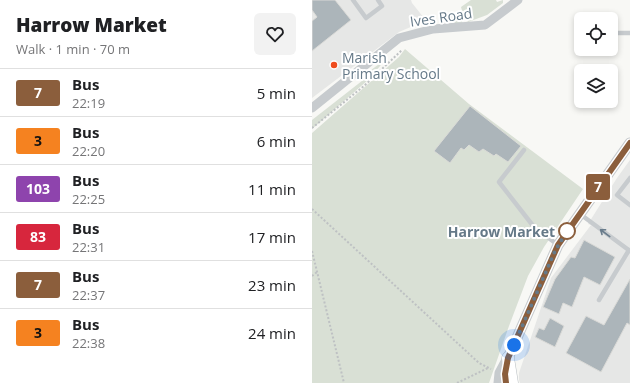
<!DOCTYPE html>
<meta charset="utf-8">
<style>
:root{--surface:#fff;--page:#f2f2f2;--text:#202124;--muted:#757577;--line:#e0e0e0}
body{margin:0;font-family:"Open Sans",sans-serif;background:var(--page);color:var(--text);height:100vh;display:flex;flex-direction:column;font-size:15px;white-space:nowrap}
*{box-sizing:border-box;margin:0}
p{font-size:13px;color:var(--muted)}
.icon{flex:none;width:22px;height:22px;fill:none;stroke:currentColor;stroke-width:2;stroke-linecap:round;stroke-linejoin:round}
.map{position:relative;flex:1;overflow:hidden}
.drawer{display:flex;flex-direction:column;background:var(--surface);width:312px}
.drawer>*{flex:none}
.badge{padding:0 8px;border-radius:3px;font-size:14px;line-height:26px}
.controls{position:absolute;left:262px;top:12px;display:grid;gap:8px}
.controls a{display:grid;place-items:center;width:44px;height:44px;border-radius:6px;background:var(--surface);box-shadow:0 2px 6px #0003;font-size:20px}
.you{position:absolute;width:20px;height:20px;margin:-10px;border:3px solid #fff;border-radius:50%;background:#1a73e8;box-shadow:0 0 0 6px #1a73e833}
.map>.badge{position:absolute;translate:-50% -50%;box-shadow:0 0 0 2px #fff}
.round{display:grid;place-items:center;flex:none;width:42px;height:42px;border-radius:6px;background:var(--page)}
.overview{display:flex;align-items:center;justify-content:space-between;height:68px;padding:0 16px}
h1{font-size:19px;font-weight:800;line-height:30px}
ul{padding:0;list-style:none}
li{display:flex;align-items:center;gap:12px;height:48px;padding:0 16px;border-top:1px solid var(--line)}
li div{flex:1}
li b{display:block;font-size:15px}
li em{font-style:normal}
li .badge{min-width:44px;font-weight:700;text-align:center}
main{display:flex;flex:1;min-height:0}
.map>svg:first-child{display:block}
.built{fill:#e6e7e6}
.green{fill:#d9e0d5}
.building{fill:#acb5ba;stroke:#dadad7}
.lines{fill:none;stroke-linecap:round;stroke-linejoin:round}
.secondary-casing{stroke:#b7bdc1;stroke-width:13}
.path{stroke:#bec1c3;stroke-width:2;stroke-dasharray:2 2;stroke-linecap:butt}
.service{stroke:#c7cbce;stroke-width:4.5}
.minor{stroke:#c7cbce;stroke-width:9}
.tertiary{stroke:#c7cbce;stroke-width:11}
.secondary{stroke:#fff;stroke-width:12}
.oneway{stroke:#6a7d8c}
.line-casing{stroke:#fff;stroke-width:9}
.line{stroke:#8b5e3c;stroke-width:6}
.walk{stroke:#657988;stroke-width:4;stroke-dasharray:0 7.2}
.poi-dot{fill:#ef4c1e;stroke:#fff;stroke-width:1.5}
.stop-dot{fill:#fff;stroke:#8b5e3c;stroke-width:2}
.labels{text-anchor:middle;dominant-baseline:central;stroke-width:4;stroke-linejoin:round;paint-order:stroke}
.street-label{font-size:14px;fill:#657988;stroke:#fff}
.poi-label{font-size:14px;fill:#657988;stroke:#fff;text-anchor:start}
.stop-label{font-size:14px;font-weight:bold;fill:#657988;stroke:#fff;text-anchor:end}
</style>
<main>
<section class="drawer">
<div class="overview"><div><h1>Harrow Market</h1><p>Walk · 1 min · 70 m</p></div><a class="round"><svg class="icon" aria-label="heart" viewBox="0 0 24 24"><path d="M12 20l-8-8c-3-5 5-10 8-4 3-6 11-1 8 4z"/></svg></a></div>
<ul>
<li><span class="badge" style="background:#8b5e3c;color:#fff">7</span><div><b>Bus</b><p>22:19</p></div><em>5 min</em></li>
<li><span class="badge" style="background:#f58220;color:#111">3</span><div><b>Bus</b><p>22:20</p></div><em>6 min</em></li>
<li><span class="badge" style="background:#8e44ad;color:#fff">103</span><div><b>Bus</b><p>22:25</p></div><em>11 min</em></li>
<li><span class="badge" style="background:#d7263d;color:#fff">83</span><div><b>Bus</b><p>22:31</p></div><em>17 min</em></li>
<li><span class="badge" style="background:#8b5e3c;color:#fff">7</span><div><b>Bus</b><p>22:37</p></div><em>23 min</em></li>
<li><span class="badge" style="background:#f58220;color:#111">3</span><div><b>Bus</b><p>22:38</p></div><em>24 min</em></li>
</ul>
</section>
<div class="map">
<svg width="318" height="383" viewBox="0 0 318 383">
<rect width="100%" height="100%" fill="#f8f8f5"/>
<g class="built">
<polygon points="0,0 99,0 100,3 116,23 101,26 87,32 0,98"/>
<polygon points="318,160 318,383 208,383 207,380 207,373 239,278 279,225 276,224 305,178"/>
</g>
<g class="green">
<polygon points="159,0 184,0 185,2 191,0 191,3 175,15 156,22 151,14 149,7"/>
<path d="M141,14C146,16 150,19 151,24H139L135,19Z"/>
<polygon points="93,49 157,104 271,189 232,247 216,276 197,326 177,383 0,383 0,133 87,57"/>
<polygon points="74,59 56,80 0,129 0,120 55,77 55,73"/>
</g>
<g class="building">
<polygon points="0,0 23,0 39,20 0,51 0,21 5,17 0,10"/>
<polygon points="158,106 209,146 196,162 184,154 182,156 171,149 167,152 157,145 152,150 149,148 138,163 122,151"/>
<polygon points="272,240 303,257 288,285 272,277 260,307 251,303 247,314 231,307 243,279 259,257 263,258"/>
<polygon points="318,279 318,325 315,323 289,372 254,353 274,316 292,325"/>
<polygon points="238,318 252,326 243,347 223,337 227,328 232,330"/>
</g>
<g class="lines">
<defs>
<polyline id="secondary" points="196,358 200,383"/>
</defs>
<use href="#secondary" class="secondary-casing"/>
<g class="path">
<polyline points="0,128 52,86 90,50"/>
<polyline points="0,209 167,363 179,369"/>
<polyline points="0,251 32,383"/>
<polyline points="0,276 5,272"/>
<polyline points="145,383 176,368"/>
</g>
<g class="service">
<polyline points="41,0 54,18 70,6 66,0"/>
<polyline points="299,33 318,33"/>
<polyline points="212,150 187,182 222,227 246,245"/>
<polyline points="318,178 305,195 318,205"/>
<polyline points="268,214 318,251"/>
<polyline points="287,300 317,250"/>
</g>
<polyline class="minor" points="0,108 87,38 121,29 173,25 206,0"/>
<polyline class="tertiary" points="187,383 188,373 196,358 246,245 318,143"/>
<use href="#secondary" class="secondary"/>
</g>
<defs><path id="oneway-shaft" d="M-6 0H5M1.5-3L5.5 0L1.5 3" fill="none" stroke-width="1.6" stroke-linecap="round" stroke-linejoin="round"/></defs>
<use class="oneway" href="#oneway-shaft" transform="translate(293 233) rotate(-143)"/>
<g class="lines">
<defs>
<polyline id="line" points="194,383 193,374 196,358 246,245 318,143"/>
</defs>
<use href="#line" class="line-casing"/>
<use href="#line" class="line"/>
<polyline class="walk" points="202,345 243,251 255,231"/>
</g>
<circle class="poi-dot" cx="22" cy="65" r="4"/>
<circle class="stop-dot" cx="255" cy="231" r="8"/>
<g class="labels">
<g class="street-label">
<text transform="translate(129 17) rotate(-8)">Ives Road</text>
</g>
<g class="poi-label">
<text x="30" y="57">Marish<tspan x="30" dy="16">Primary School</tspan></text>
</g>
<g class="stop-label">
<text x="243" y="231">Harrow Market</text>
</g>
</g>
</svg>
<div class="controls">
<a><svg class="icon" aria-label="locate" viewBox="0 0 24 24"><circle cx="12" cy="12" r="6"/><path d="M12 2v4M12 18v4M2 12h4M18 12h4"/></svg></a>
<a><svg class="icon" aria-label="layers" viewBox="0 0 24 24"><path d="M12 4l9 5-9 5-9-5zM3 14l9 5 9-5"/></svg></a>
</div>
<div class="you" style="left:202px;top:345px"></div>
<b class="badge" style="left:286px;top:187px;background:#8b5e3c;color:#fff">7</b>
</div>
</main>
